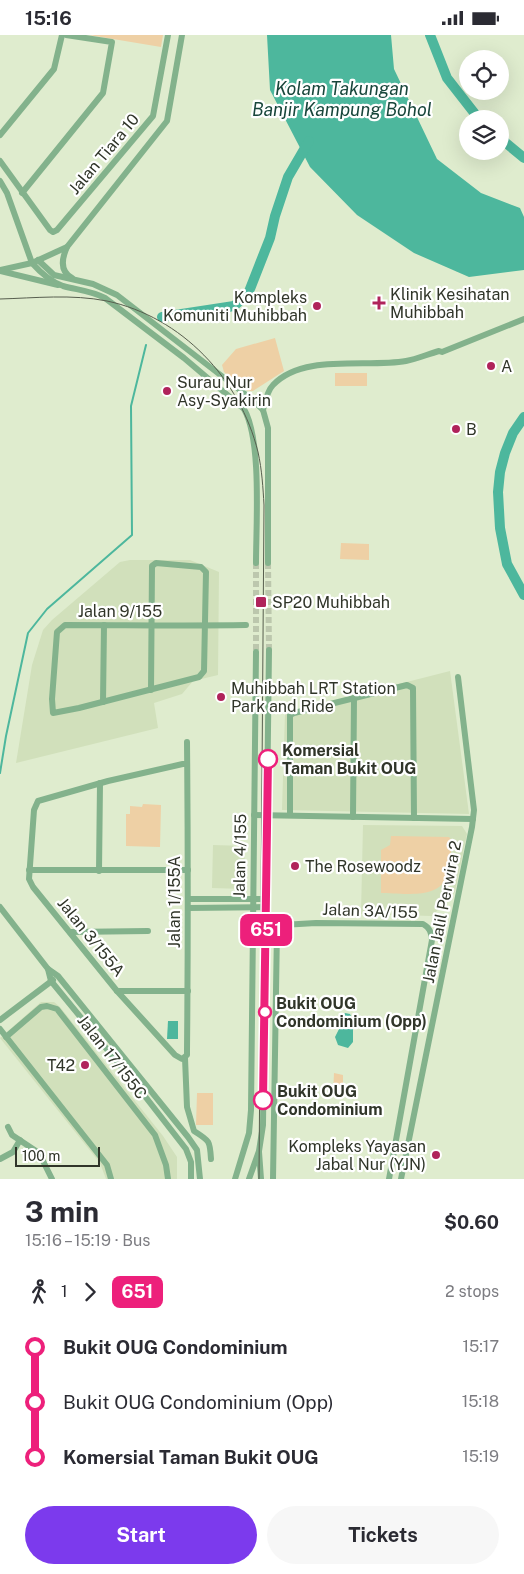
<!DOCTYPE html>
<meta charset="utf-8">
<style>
:root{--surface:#fff;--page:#f7f7f7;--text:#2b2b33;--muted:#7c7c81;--accent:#7c3aed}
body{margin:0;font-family:"Public Sans",sans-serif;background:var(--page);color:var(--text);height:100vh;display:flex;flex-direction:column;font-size:19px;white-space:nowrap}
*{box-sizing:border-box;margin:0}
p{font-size:16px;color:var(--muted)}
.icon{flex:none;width:28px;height:28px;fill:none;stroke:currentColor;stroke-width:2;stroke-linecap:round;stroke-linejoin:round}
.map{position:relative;height:1144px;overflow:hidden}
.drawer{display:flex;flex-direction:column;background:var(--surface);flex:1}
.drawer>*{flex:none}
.badge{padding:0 10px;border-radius:8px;font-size:18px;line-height:32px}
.buttons{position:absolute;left:459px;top:15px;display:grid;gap:10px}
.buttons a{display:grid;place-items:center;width:50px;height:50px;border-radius:50%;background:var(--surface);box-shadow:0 5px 20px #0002;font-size:25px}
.scale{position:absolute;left:15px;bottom:12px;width:85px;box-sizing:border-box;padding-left:5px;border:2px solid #303529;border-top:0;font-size:14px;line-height:18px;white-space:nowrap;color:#303529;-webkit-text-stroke:4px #fff;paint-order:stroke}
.map>.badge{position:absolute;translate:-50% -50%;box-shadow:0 0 0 2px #fff}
.legs{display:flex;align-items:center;gap:8px;height:55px;padding:0 25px;font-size:16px}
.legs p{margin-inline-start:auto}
.overview{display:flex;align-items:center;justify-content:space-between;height:85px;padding:0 25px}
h1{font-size:28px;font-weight:700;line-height:38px}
.button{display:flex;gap:10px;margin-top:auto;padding:10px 25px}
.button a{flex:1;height:58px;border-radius:30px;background:var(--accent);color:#fff;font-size:20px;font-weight:700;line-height:58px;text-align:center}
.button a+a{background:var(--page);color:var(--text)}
ul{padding:0 25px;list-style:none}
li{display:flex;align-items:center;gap:18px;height:55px;font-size:19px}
li i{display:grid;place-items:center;width:8px;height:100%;margin:0 6px;background:currentColor}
li i::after{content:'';width:12px;height:12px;margin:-6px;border:4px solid;border-radius:50%;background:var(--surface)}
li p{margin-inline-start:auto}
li:first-child i{background:linear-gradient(#0000 50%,currentColor 0)}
li:last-child i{background:linear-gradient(currentColor 50%,#0000 0)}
.status{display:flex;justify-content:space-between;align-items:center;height:35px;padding:0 25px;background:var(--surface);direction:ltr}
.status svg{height:14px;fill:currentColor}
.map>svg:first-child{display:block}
.built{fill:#d1e0bb}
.green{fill:#eed0a5}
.water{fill:#4db79d}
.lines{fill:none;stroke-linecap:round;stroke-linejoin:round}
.stream{stroke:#4db79d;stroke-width:2}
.river{stroke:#4db79d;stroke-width:10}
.minor-tunnel{stroke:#bcc7ad;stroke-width:6;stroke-dasharray:6 3;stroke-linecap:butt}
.minor{stroke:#83b28c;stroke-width:6}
.tram{stroke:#575e4e;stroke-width:1}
.line-1-casing{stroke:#fff;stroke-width:11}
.line-1{stroke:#ed207b;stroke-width:8}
.poi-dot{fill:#b0235b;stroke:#fff;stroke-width:2}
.stop-1-dot{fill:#fff;stroke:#ed207b;stroke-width:2.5}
.labels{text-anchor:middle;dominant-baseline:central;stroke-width:4.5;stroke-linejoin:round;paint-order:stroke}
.street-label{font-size:16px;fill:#303529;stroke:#fff}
.poi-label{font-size:16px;fill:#303529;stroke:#fff;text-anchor:start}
.stop-label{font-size:16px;font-weight:bold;fill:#303529;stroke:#fff;text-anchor:start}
.water-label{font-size:18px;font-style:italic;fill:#18463b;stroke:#fff}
</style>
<div class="status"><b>15:16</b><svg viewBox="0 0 49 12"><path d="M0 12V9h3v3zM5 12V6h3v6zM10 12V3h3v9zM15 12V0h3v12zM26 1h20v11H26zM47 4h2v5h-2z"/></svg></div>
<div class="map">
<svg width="524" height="1144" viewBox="0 0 524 1144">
<rect width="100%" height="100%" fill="#dfecce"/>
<g class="built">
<polygon points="130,525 190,525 219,537 218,640 193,646 182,659 154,668 158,693 16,728 32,630 43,595 52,585 120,527"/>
<polygon points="450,636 469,779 282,775 285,678"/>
<polygon points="363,790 462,791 467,799 455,857 432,881 361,879"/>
<polygon points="213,810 245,811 244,854 212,853"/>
<polygon points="41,967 54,967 60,972 163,1101 177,1122 177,1144 106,1144 100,1128 0,1003"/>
</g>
<g class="green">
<polygon points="89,0 163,0 161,12"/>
<polygon points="275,303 284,336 253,356 248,356 224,337 222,330 236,314"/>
<rect x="335" y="338" width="32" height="13"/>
<polygon points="341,508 369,509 369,525 340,524"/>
<polygon points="143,769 161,770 160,812 126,811 126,779 130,779 130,771 142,772"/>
<path d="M391,801L449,802L453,807C450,819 449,835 444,846C435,864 398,858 381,858V815L390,810Z"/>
<polygon points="334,1038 343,1040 343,1061 333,1059"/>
<polygon points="197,1058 213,1058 213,1090 196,1090"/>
</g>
<g class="water">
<polygon points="267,0 391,0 394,34 437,124 481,158 520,173 524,182 524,235 469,242 414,218 357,180 310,132 270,55"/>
<polygon points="345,978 350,979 353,985 353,1007 348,1013 338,1010 335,1002 340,992 340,982"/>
<polygon points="168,986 178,986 178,1004 167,1004"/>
</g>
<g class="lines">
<polyline class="stream" points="0,738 6,701 28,598 47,574 132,500 131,371 146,310"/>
<g class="river">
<polyline points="430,0 447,43 479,84"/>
<polyline points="500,103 524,123"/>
<polyline points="162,282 234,271 248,259 270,203 275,181 288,142 309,106"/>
<polyline points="524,382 513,398 505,418 500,437 498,457 500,493 507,529 524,560"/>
</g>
<g class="minor-tunnel">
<polyline points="256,528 256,617"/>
<polyline points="268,528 269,615"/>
</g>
<g class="minor">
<polyline points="0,100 54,34 62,0"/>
<polyline points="0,126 50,195 53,197 57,195 153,81 168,0"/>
<path d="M0,146L7,158L32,228C40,237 51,247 63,251C78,255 92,256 105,263L184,323L244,374C262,405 256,490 256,528"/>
<polyline points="22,158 103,58 112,7 66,0"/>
<path d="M67,212C62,223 59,236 72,243"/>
<polyline points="38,225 54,240 93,249 117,260 254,366 263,375 268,393 268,528"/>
<polyline points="0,235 32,228 67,212 167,86 182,0"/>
<polyline points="0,236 58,250"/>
<path d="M263,375C265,367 267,356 273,350C303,318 367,333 406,326C417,324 428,319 439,316L442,317L524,284"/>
<path d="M151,655L152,531L156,528L201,532L206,537L204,636L199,642L79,673L53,678L52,664L57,597L65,590C125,590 186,591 246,590"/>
<polyline points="103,667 104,590"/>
<path d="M187,707C188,810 188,913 187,1016V1020L182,1024L175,1020L117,956L33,852L29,844L34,775L38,766L108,746L187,728"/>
<polyline points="254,780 473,784"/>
<polyline points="290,780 290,680 294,678 407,650 413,653 414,783"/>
<polyline points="353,782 354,663"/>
<polyline points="29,835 188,835"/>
<polyline points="99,836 100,748"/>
<polyline points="188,864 266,864"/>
<polyline points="0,872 48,934 58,941 188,1102 197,1115 200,1144"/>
<polyline points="188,873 266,872"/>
<polyline points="70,897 148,896"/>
<polyline points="48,934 51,946 137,1051 186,1114 191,1127 191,1144"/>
<polyline points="117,956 188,956"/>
<polyline points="0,985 53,945"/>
<polyline points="0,994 107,1130 111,1144"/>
<polyline points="6,1002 41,972 47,971 57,974 155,1100 166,1130 168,1144"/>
<path d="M185,1023L187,1072L194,1096C210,1106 210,1106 211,1124"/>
<polyline points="8,1092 12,1100 39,1118 52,1144"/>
<polyline points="259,1117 261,1144"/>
<polyline points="0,1124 13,1117 20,1105"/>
<polyline points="235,1144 249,1098 251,1075 256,617"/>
<polyline points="249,1144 259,1116 263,1090 269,615"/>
<path d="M273,1144L277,894L282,890L316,888L423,889C430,893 431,897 432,905L389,1144"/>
<polyline points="401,1144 472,792 474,775 458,642"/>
</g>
<path class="tram" d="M0,264C35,263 72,259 107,266C182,282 240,344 258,417C262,435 263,453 264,470L259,1144"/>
</g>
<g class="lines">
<defs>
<polyline id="line-1" points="263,1065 268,724"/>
</defs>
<use href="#line-1" class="line-1-casing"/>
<use href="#line-1" class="line-1"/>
</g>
<g class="poi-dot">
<path d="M376.5 260.5h5v5h5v5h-5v5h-5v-5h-5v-5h5z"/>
<circle cx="317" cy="271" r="5"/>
<circle cx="491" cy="331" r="5"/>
<circle cx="167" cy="356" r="5"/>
<circle cx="456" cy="394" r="5"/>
<rect x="255" y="561" width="12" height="12" rx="2.5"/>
<circle cx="221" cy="662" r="5"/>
<circle cx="295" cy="831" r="5"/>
<circle cx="85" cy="1030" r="5"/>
<circle cx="436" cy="1120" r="5"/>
</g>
<g class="stop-1-dot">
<circle cx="268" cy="724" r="9"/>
<circle cx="265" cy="977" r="6"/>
<circle cx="263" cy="1065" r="9"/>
</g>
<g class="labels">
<g class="street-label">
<text transform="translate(104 119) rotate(-50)">Jalan Tiara 10</text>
<text x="120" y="576">Jalan 9/155</text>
<text transform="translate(240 821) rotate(-89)">Jalan 4/155</text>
<text transform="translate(174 867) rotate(-90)">Jalan 1/155A</text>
<text transform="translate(370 876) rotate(2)">Jalan 3A/155</text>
<text transform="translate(442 877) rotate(-79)">Jalan Jalil Perwira 2</text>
<text transform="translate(91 902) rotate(51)">Jalan 3/155A</text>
<text transform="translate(112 1022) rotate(52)">Jalan 17/155C</text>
</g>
<g class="poi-label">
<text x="390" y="259">Klinik Kesihatan<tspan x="390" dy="18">Muhibbah</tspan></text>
<text x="307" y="262" text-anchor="end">Kompleks<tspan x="307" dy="18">Komuniti Muhibbah</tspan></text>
<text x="501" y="331">A</text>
<text x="177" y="347">Surau Nur<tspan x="177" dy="18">Asy-Syakirin</tspan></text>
<text x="466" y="394">B</text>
<text x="272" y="567">SP20 Muhibbah</text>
<text x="231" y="653">Muhibbah LRT Station<tspan x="231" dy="18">Park and Ride</tspan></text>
<text x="305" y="831">The Rosewoodz</text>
<text x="75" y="1030" text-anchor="end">T42</text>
<text x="426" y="1111" text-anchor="end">Kompleks Yayasan<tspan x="426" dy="18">Jabal Nur (YJN)</tspan></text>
</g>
<g class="stop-label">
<text x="282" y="715">Komersial<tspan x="282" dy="18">Taman Bukit OUG</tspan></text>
<text x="276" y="968">Bukit OUG<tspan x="276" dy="18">Condominium (Opp)</tspan></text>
<text x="277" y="1056">Bukit OUG<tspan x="277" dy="18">Condominium</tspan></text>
</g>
<g class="water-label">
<text x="342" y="53">Kolam Takungan<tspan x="342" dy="21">Banjir Kampung Bohol</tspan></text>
</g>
</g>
</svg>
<div class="buttons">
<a><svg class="icon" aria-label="locate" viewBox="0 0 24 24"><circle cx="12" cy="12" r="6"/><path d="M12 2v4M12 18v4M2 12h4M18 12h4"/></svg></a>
<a><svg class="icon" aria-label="layers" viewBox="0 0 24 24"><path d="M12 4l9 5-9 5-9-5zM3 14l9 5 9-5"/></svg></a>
</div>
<div class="scale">100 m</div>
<b class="badge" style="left:266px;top:895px;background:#ed207b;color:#fff">651</b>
</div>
<section class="drawer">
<div class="overview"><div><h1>3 min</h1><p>15:16 – 15:19 · Bus</p></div><b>$0.60</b></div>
<div class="legs"><svg class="icon" aria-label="walk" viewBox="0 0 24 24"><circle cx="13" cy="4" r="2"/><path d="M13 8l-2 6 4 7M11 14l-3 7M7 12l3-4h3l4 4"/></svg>1<svg class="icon" aria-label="forward" viewBox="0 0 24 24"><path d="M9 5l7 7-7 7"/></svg><b class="badge" style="background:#ed207b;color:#fff">651</b><p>2 stops</p></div>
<ul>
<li><i style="color:#ed207b"></i><b>Bukit OUG Condominium</b><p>15:17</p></li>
<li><i style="color:#ed207b"></i><span>Bukit OUG Condominium (Opp)</span><p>15:18</p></li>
<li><i style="color:#ed207b"></i><b>Komersial Taman Bukit OUG</b><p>15:19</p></li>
</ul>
<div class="button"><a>Start</a><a>Tickets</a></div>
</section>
